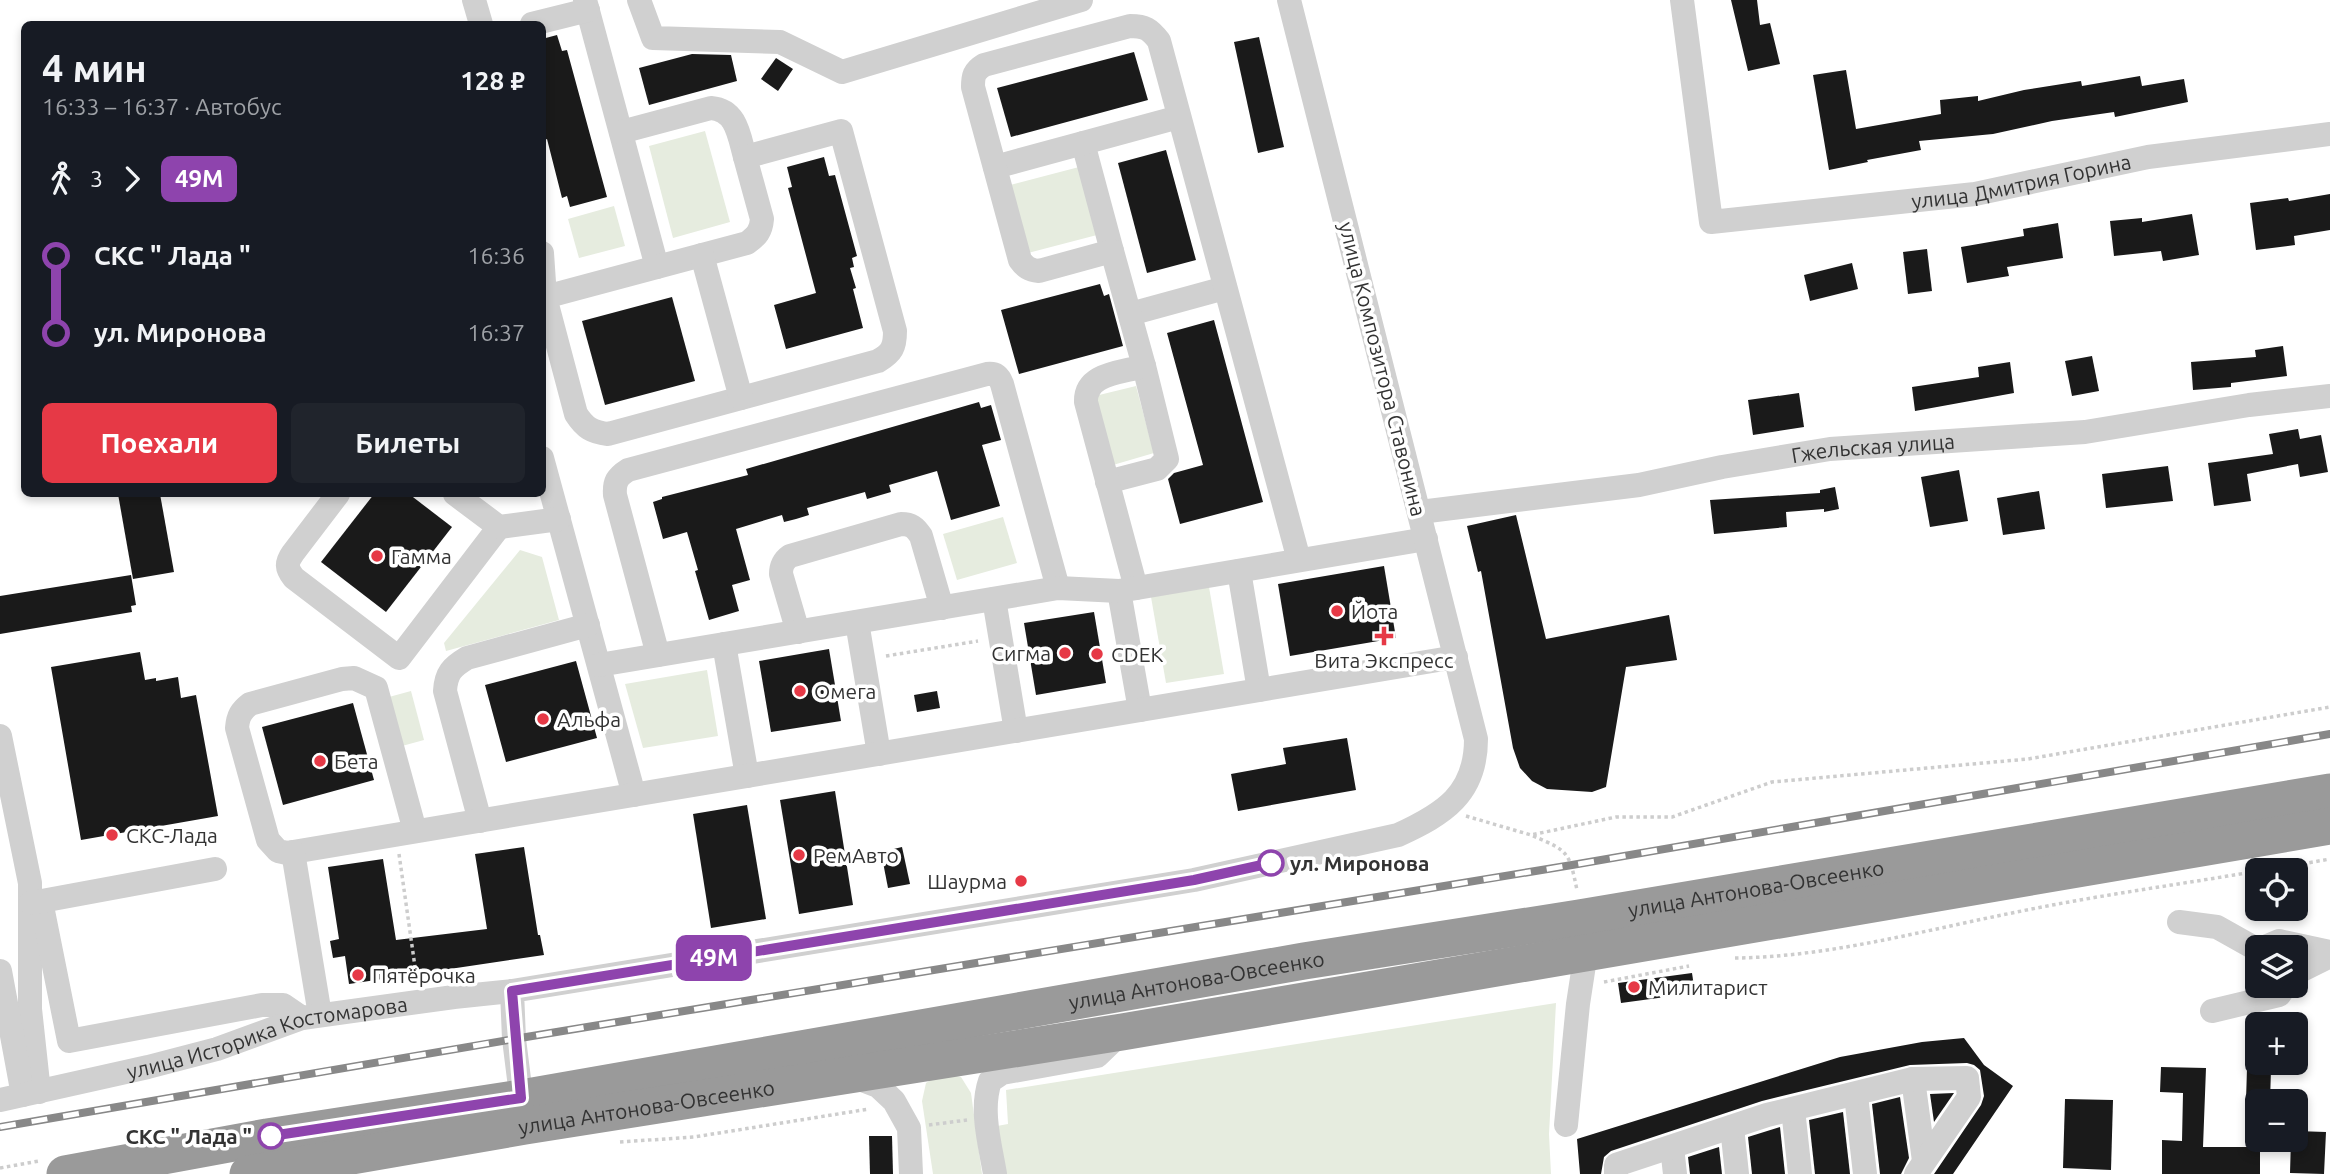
<!DOCTYPE html>
<html lang="ru">
<meta charset="utf-8">
<style>
:root{--surface:#171b24;--page:#20242c;--text:#f1f3f6;--muted:#9ea1a6;--accent:#e63946}
body{margin:0;font-family:Ubuntu,sans-serif;background:var(--page);color:var(--text);height:100vh;display:flex;flex-direction:column;font-size:26px;white-space:nowrap}
*{box-sizing:border-box;margin:0}
p{font-size:23px;color:var(--muted)}
.icon{flex:none;width:38px;height:38px;fill:none;stroke:currentColor;stroke-width:2;stroke-linecap:round;stroke-linejoin:round}
.map{position:relative;flex:1;overflow:hidden}
.details{position:absolute;left:21px;top:21px;width:525px;height:476px;display:flex;flex-direction:column;background:var(--surface);border-radius:10px;box-shadow:0 4px 10px #0003}
.details>*{flex:none}
.badge{padding:0 14px;border-radius:10px;font-size:24px;line-height:46px}
.fabs{position:absolute;left:2245px;top:858px;display:grid;gap:14px}
.fabs a{display:grid;place-items:center;width:63px;height:63px;border-radius:10px;background:var(--surface);box-shadow:0 4px 10px #0003;font-size:35px}
.map>.badge{position:absolute;translate:-50% -50%;box-shadow:0 0 0 4px #fff}
.legs{display:flex;align-items:center;gap:10px;height:77px;padding:0 21px;font-size:23px}
.legs p{margin-inline-start:auto}
.overview{display:flex;align-items:center;justify-content:space-between;height:119px;padding:0 21px}
h1{font-size:38px;font-weight:600;line-height:52px}
.primary-button{display:flex;gap:14px;margin-top:auto;padding:14px 21px}
.primary-button a{flex:1;height:80px;border-radius:10px;background:var(--accent);color:#fff;font-size:28px;font-weight:600;line-height:80px;text-align:center}
.primary-button a+a{background:var(--page);color:var(--text)}
ul{padding:0 21px;list-style:none}
li{display:flex;align-items:center;gap:24px;height:77px;font-size:26px}
li i{display:grid;place-items:center;width:10px;height:100%;margin:0 9px;background:currentColor}
li i::after{content:'';width:18px;height:18px;margin:-9px;border:5px solid;border-radius:50%;background:var(--surface)}
li p{margin-inline-start:auto}
li:first-child i{background:linear-gradient(#0000 50%,currentColor 0)}
li:last-child i{background:linear-gradient(currentColor 50%,#0000 0)}
.map>svg:first-child{display:block}
.green{fill:#e6ecdf}
.building{fill:#1a1a1a}
.lines{fill:none;stroke-linecap:round;stroke-linejoin:round}
.path{stroke:#cdcdcd;stroke-width:3.5;stroke-dasharray:3.5 3.5;stroke-linecap:butt}
.minor{stroke:#d0d0d0;stroke-width:24}
.highway{stroke:#9a9a9a;stroke-width:37}
.rail-casing{stroke:#888;stroke-width:8}
.rail{stroke:#fff;stroke-width:5;stroke-dasharray:16;stroke-linecap:butt}
.line-1-casing{stroke:#fff;stroke-width:16}
.line-1{stroke:#8e44ad;stroke-width:10}
.poi-dot{fill:#e63946;stroke:#fff;stroke-width:2.5}
.stop-1-dot{fill:#fff;stroke:#8e44ad;stroke-width:3.5}
.labels{text-anchor:middle;dominant-baseline:central;stroke-width:7;stroke-linejoin:round;paint-order:stroke}
.street-label{font-size:21px;fill:#333;stroke:#fff}
.poi-label{font-size:21px;fill:#333;stroke:#fff;text-anchor:start}
.stop-label{font-size:21px;font-weight:bold;fill:#333;stroke:#fff;text-anchor:start}
</style>
<div class="map">
<svg width="2330" height="1174" viewBox="0 0 2330 1174">
<rect width="100%" height="100%" fill="#fff"/>
<g class="green">
<polygon points="705,131 730,222 673,238 649,146"/>
<polygon points="1079,167 1097,235 1028,253 1010,185"/>
<polygon points="614,206 625,246 579,258 568,219"/>
<polygon points="1136,386 1154,453 1113,465 1095,396"/>
<polygon points="1003,517 1017,563 957,580 943,534"/>
<polygon points="520,550 542,557 559,620 446,651 444,643"/>
<polygon points="1209,587 1224,674 1166,683 1151,597"/>
<polygon points="707,670 718,736 643,748 625,684"/>
<polygon points="411,691 424,740 402,746 389,697"/>
<polygon points="1556,1003 1549,1134 1551,1174 1006,1174 997,1126 1008,1124 1006,1090"/>
<polygon points="942,1073 961,1077 971,1093 982,1174 933,1174 922,1101 926,1083"/>
</g>
<g class="building">
<polygon points="1731,0 1757,0 1760,25 1770,23 1780,64 1748,71"/>
<polygon points="557,35 562,51 567,50 607,197 570,207 567,196 562,198 547,139 542,141 542,39"/>
<polygon points="1259,37 1284,147 1258,153 1234,42"/>
<polygon points="1134,52 1148,100 1011,137 997,88"/>
<polygon points="692,54 731,55 737,81 649,105 639,68"/>
<polygon points="776,58 793,69 778,91 761,79"/>
<polygon points="1846,70 1856,129 1941,114 1940,100 1978,96 1978,101 2024,90 2081,81 2082,86 2140,76 2142,86 2184,79 2188,102 2115,117 2114,112 2052,121 1993,134 1919,141 1921,150 1867,160 1868,162 1829,170 1813,75"/>
<polygon points="1166,150 1196,260 1147,273 1118,163"/>
<polygon points="824,157 829,176 835,175 857,256 852,258 854,267 850,268 856,288 853,289 863,328 786,349 774,305 816,293 788,188 792,187 787,167"/>
<polygon points="2330,194 2330,230 2294,236 2295,245 2256,250 2250,203 2288,198 2289,201"/>
<polygon points="2192,214 2199,255 2163,261 2161,251 2114,256 2110,221 2142,218 2142,222"/>
<polygon points="2058,223 2063,258 2007,267 2009,276 1967,283 1961,247 2024,236 2023,229"/>
<polygon points="1927,249 1932,291 1908,294 1903,252"/>
<polygon points="1852,263 1858,289 1810,301 1804,275"/>
<polygon points="1100,284 1104,296 1109,294 1123,346 1019,374 1001,310"/>
<polygon points="672,297 695,381 605,405 582,321"/>
<polygon points="1214,320 1263,502 1180,524 1168,479 1174,473 1203,465 1167,333"/>
<polygon points="2283,346 2287,376 2231,383 2231,387 2193,390 2191,362 2256,357 2255,350"/>
<polygon points="2092,356 2099,391 2072,396 2065,361"/>
<polygon points="2010,362 2014,393 1915,411 1912,387 1979,377 1978,367"/>
<polygon points="1799,393 1804,427 1753,435 1748,400"/>
<polygon points="979,402 981,408 991,405 1001,440 982,445 1000,506 951,520 937,471 889,485 891,492 867,499 865,492 807,508 809,515 796,519 784,522 782,515 736,529 750,580 732,585 739,611 709,620 695,571 698,570 687,532 663,539 653,502 662,499 662,497 748,475 746,469"/>
<polygon points="2298,429 2300,439 2321,435 2328,472 2300,477 2298,464 2247,474 2251,501 2214,506 2208,463 2273,454 2269,434"/>
<polygon points="2168,466 2173,501 2106,508 2102,474"/>
<polygon points="1959,470 1968,521 1930,527 1921,477"/>
<polygon points="1835,487 1839,509 1824,512 1824,509 1786,512 1787,527 1714,534 1710,500 1820,493 1820,490"/>
<polygon points="2039,491 2045,529 2003,535 1997,498"/>
<polygon points="118,494 160,494 174,572 133,579"/>
<polygon points="374,494 409,494 452,527 386,612 321,562"/>
<polygon points="1516,515 1546,639 1669,615 1677,660 1626,667 1606,787 1592,792 1547,789 1532,781 1520,768 1513,748 1481,571 1478,572 1467,526"/>
<polygon points="1384,566 1396,638 1290,656 1278,584"/>
<polygon points="131,575 136,605 131,606 132,612 0,634 0,596"/>
<polygon points="1094,612 1106,683 1036,695 1024,623"/>
<polygon points="829,649 841,721 771,732 759,661"/>
<polygon points="140,652 145,680 156,678 156,681 178,677 181,698 196,695 218,816 81,840 51,667"/>
<polygon points="576,661 597,738 506,762 485,685"/>
<polygon points="937,691 940,708 917,712 914,695"/>
<polygon points="353,703 374,780 283,805 262,727"/>
<polygon points="1347,738 1356,790 1238,811 1231,774 1286,764 1283,748"/>
<polygon points="835,791 853,905 799,914 780,800"/>
<polygon points="747,805 766,919 711,928 693,814"/>
<polygon points="524,847 538,935 540,935 544,955 349,984 345,956 333,958 330,941 339,939 328,867 383,859 396,940 487,929 475,854"/>
<polygon points="902,847 910,884 888,888 881,852"/>
<polygon points="1692,973 1695,993 1621,1003 1618,983"/>
<polygon points="1964,1038 1984,1065 2013,1086 1953,1174 1934,1174 1981,1105 1984,1096 1980,1070 1974,1065 1967,1063 1910,1065 1762,1101 1611,1151 1604,1157 1601,1174 1580,1174 1577,1139 1840,1057 1922,1042"/>
<polygon points="2161,1067 2206,1068 2203,1147 2260,1147 2260,1174 2162,1174 2162,1140 2182,1141 2183,1093 2160,1092"/>
<polygon points="2247,1068 2271,1069 2270,1101 2246,1101"/>
<polygon points="1954,1093 1934,1122 1930,1094"/>
<polygon points="1900,1097 1909,1158 1901,1174 1880,1174 1872,1104"/>
<polygon points="2065,1099 2113,1100 2111,1170 2063,1168"/>
<polygon points="1843,1112 1850,1174 1815,1174 1809,1120"/>
<polygon points="1780,1127 1785,1174 1752,1174 1748,1137"/>
<polygon points="2296,1131 2326,1132 2324,1174 2290,1173 2291,1139 2296,1139"/>
<polygon points="869,1136 892,1136 893,1174 870,1174"/>
<polygon points="1719,1147 1722,1174 1690,1174 1688,1157"/>
</g>
<g class="lines">
<g class="path">
<polyline points="886,656 978,641"/>
<polyline points="1466,816 1531,835 1616,817 1672,817 1772,782 2028,759 2330,707"/>
<path d="M1533,836C1569,851 1569,852 1577,890"/>
<polyline points="399,854 417,981"/>
<polyline points="2268,870 2330,859"/>
<path d="M1735,958C1828,957 1921,931 2012,913C2093,896 2176,885 2258,871"/>
<polyline points="1604,982 1689,966"/>
<polyline points="929,1125 967,1120"/>
<polyline points="620,1142 694,1137 869,1109"/>
<polyline points="0,1168 39,1161"/>
</g>
<g class="minor">
<polyline points="474,0 481,24"/>
<polyline points="585,0 657,267"/>
<polyline points="639,0 653,38 780,42 842,72 1081,0"/>
<path id="s1" d="M1682,0L1711,222L1975,194L2148,157L2330,134"/>
<polyline points="532,24 588,10"/>
<path d="M621,132L711,108C737,110 739,136 745,157"/>
<polyline points="1083,143 1112,251"/>
<polyline points="995,167 1179,117"/>
<path d="M542,253L545,297L576,414C585,428 592,432 608,434L878,361C892,353 895,347 895,331L841,131L745,157L762,219C761,231 757,236 747,243L545,297"/>
<polyline points="702,255 741,398"/>
<polyline points="1130,314 1225,288"/>
<polyline points="542,458 634,795"/>
<polyline points="1107,482 1157,469 1167,459 1144,366"/>
<path d="M338,494L293,553C286,563 286,568 294,578L399,658L499,527"/>
<polyline points="455,494 499,527 559,519"/>
<path id="s2" d="M1420,512L1639,485L1722,467L1830,449L2085,432L2249,405L2330,396"/>
<polyline points="1239,571 1259,690"/>
<path d="M1136,588L1086,402C1085,373 1121,373 1144,366L1112,251L1039,271C1029,270 1025,267 1020,260L973,87C973,76 974,71 984,65L1130,26C1145,26 1150,29 1159,41L1299,560"/>
<polyline points="1119,591 1140,710"/>
<polyline points="994,599 1016,731"/>
<polyline points="857,622 879,754"/>
<path d="M798,632L781,574C781,566 783,561 790,556L901,524C911,524 915,527 921,536L942,608"/>
<polyline points="724,644 747,776"/>
<path d="M658,655L615,495C614,482 617,477 628,470L987,374C996,373 999,376 1002,384L1058,588"/>
<polyline points="599,665 1058,588 1119,591 1426,539"/>
<polyline points="0,736 30,883 30,1009 39,1092"/>
<path d="M480,821L445,691C446,673 452,667 467,658L588,625"/>
<path d="M415,831L376,688L354,678L342,679L250,704C241,711 238,716 237,728L268,840L278,851L287,853L1456,657"/>
<polyline points="293,852 320,1015"/>
<polyline points="41,901 69,1041 262,1005 283,1005 302,1018"/>
<polyline points="31,903 215,869"/>
<polyline points="2179,922 2217,927 2258,950"/>
<polyline points="2265,947 2279,941 2330,952"/>
<polyline points="0,971 23,1095"/>
<polyline points="2296,973 2330,956"/>
<polyline points="2212,1011 2279,995 2286,985"/>
<polyline points="852,1076 878,1086 894,1101 909,1128 911,1174"/>
<polyline points="1913,1079 1924,1161"/>
<polyline points="1856,1095 1865,1174"/>
<path id="s3" d="M0,1100L148,1067L217,1049L302,1018L454,997L512,991"/>
<polyline points="1793,1109 1800,1174"/>
<path d="M523,1111L514,1039L512,991L1194,880L1398,835C1444,814 1476,794 1476,739L1289,0"/>
<polyline points="1566,1125 1578,1004 1586,952"/>
<polyline points="1732,1127 1737,1174"/>
<polyline points="1672,1147 1675,1174"/>
<path d="M995,1174C990,1144 980,1110 990,1081L1002,1073L1097,1056L1122,1032"/>
<polyline points="1616,1174 1616,1165 1767,1115 1913,1079 1967,1078 1969,1097 1916,1174"/>
</g>
<g class="highway">
<path id="s4" d="M65,1174L267,1137L521,1098L1304,961L1579,918L2330,792"/>
<path id="s5" d="M248,1174L525,1126L1122,1032L2330,826"/>
</g>
<defs>
<polyline id="rail" points="0,1127 514,1039 1572,865 2330,734"/>
</defs>
<use href="#rail" class="rail-casing"/>
<use href="#rail" class="rail"/>
</g>
<g class="lines">
<defs>
<polyline id="line-1" points="271,1136 521,1098 512,991 1194,880 1271,863"/>
</defs>
<use href="#line-1" class="line-1-casing"/>
<use href="#line-1" class="line-1"/>
</g>
<g class="poi-dot">
<circle cx="377" cy="556" r="7"/>
<circle cx="1337" cy="611" r="7"/>
<path d="M1380.5 625.5h7v7h7v7h-7v7h-7v-7h-7v-7h7z"/>
<circle cx="1065" cy="653" r="7"/>
<circle cx="1097" cy="654" r="7"/>
<circle cx="800" cy="691" r="7"/>
<circle cx="543" cy="719" r="7"/>
<circle cx="320" cy="761" r="7"/>
<circle cx="112" cy="835" r="7"/>
<circle cx="799" cy="855" r="7"/>
<circle cx="1021" cy="881" r="7"/>
<circle cx="358" cy="975" r="7"/>
<circle cx="1634" cy="987" r="7"/>
</g>
<g class="stop-1-dot">
<circle cx="1271" cy="863" r="12"/>
<circle cx="271" cy="1136" r="12"/>
</g>
<g class="labels">
<g class="street-label">
<text stroke="none"><textPath href="#s1" startOffset="537">улица Дмитрия Горина</textPath></text>
<text transform="translate(1383 369) rotate(76)">улица Композитора Ставонина</text>
<text stroke="none"><textPath href="#s2" startOffset="458">Гжельская улица</textPath></text>
<text stroke="none"><textPath href="#s4" startOffset="1715">улица Антонова-Овсеенко</textPath></text>
<text stroke="none"><textPath href="#s4" startOffset="1148">улица Антонова-Овсеенко</textPath></text>
<text stroke="none"><textPath href="#s3" startOffset="275">улица Историка Костомарова</textPath></text>
<text stroke="none"><textPath href="#s5" startOffset="404">улица Антонова-Овсеенко</textPath></text>
</g>
<g class="poi-label">
<text x="391" y="556">Гамма</text>
<text x="1351" y="611">Йота</text>
<text x="1051" y="653" text-anchor="end">Сигма</text>
<text x="1111" y="654">CDEK</text>
<text x="1384" y="660" text-anchor="middle">Вита Экспресс</text>
<text x="814" y="691">Омега</text>
<text x="557" y="719">Альфа</text>
<text x="334" y="761">Бета</text>
<text x="126" y="835">СКС-Лада</text>
<text x="813" y="855">РемАвто</text>
<text x="1007" y="881" text-anchor="end">Шаурма</text>
<text x="372" y="975">Пятёрочка</text>
<text x="1648" y="987">Милитарист</text>
</g>
<g class="stop-label">
<text x="1290" y="863">ул. Миронова</text>
<text x="252" y="1136" text-anchor="end">СКС " Лада "</text>
</g>
</g>
</svg>
<div class="fabs">
<a><svg class="icon" aria-label="locate" viewBox="0 0 24 24"><circle cx="12" cy="12" r="6"/><path d="M12 2v4M12 18v4M2 12h4M18 12h4"/></svg></a>
<a><svg class="icon" aria-label="layers" viewBox="0 0 24 24"><path d="M12 4l9 5-9 5-9-5zM3 14l9 5 9-5"/></svg></a>
<a>+</a>
<a>−</a>
</div>
<b class="badge" style="left:714px;top:958px;background:#8e44ad;color:#fff">49М</b>
<section class="details">
<div class="overview"><div><h1>4 мин</h1><p>16:33 – 16:37 · Автобус</p></div><b>128 ₽</b></div>
<div class="legs"><svg class="icon" aria-label="walk" viewBox="0 0 24 24"><circle cx="13" cy="4" r="2"/><path d="M13 8l-2 6 4 7M11 14l-3 7M7 12l3-4h3l4 4"/></svg>3<svg class="icon" aria-label="forward" viewBox="0 0 24 24"><path d="M9 5l7 7-7 7"/></svg><b class="badge" style="background:#8e44ad;color:#fff">49М</b></div>
<ul>
<li><i style="color:#8e44ad"></i><b>СКС &quot; Лада &quot;</b><p>16:36</p></li>
<li><i style="color:#8e44ad"></i><b>ул. Миронова</b><p>16:37</p></li>
</ul>
<div class="primary-button"><a>Поехали</a><a>Билеты</a></div>
</section>
</div>
